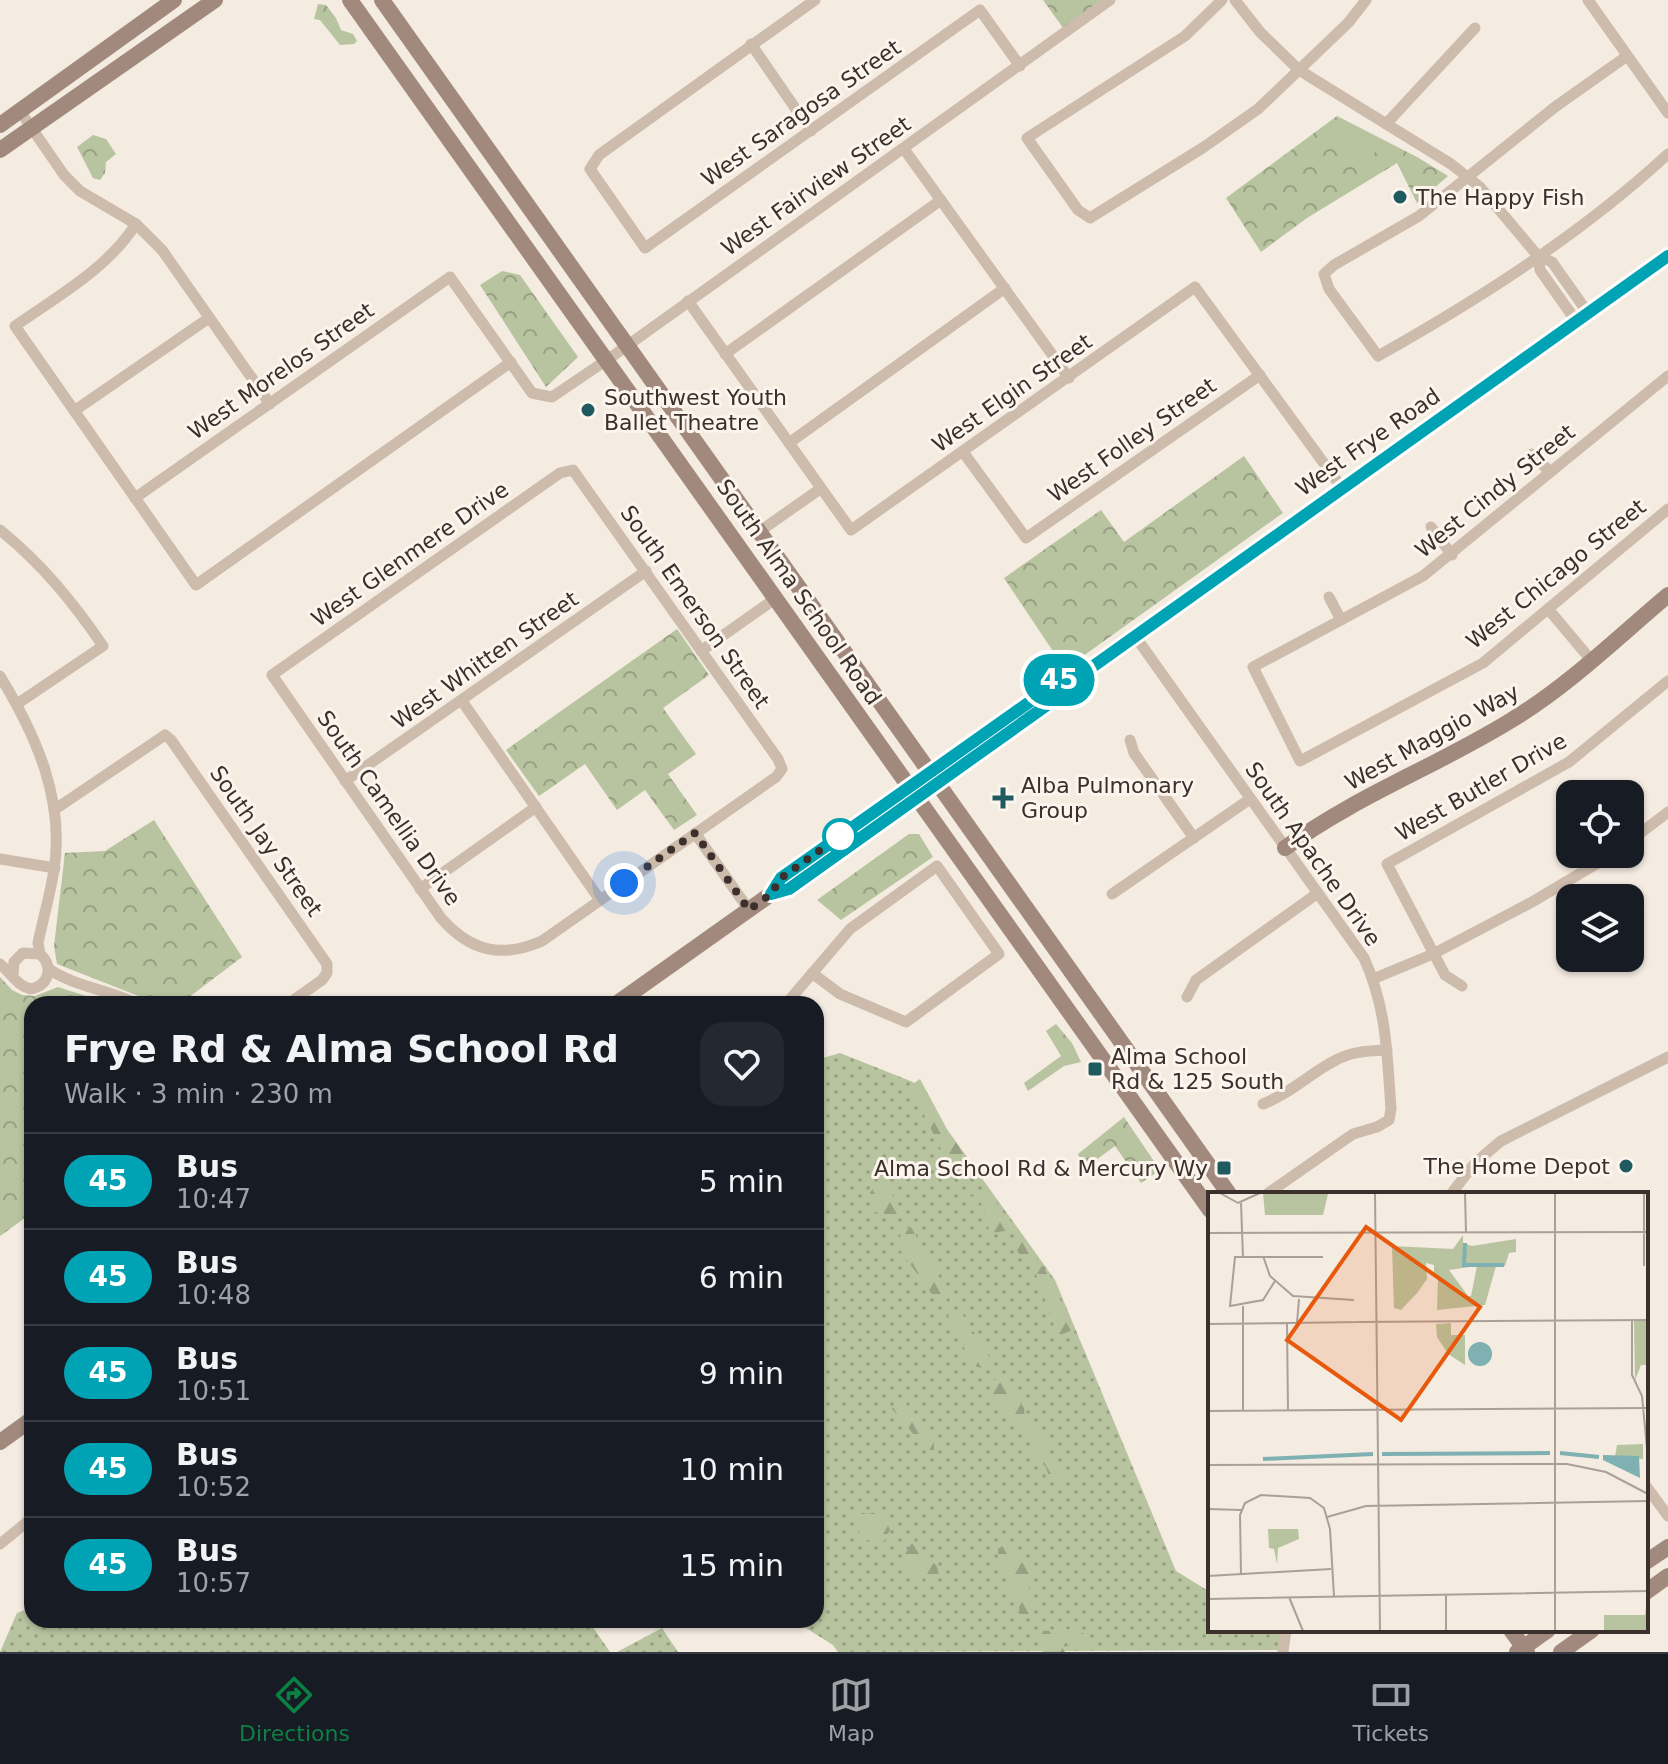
<!DOCTYPE html>
<meta charset="utf-8">
<style>
:root{--surface:#171b24;--page:#242831;--text:#f1f3f6;--muted:#9ea1a6;--line:#363941;--accent:#0b8043}
body{margin:0;font-family:"DejaVu Sans",sans-serif;background:var(--page);color:var(--text);height:100vh;display:flex;flex-direction:column;font-size:30px;white-space:nowrap}
*{box-sizing:border-box;margin:0}
p{font-size:26px;color:var(--muted)}
.icon{flex:none;width:44px;height:44px;fill:none;stroke:currentColor;stroke-width:2;stroke-linecap:round;stroke-linejoin:round}
.map{position:relative;flex:1;overflow:hidden}
.panel{position:absolute;left:24px;top:996px;width:800px;height:632px;display:flex;flex-direction:column;background:var(--surface);border-radius:24px;box-shadow:0 2px 6px #0004}
.panel>*{flex:none}
.badge{padding:0 16px;border-radius:26px;font-size:28px;line-height:52px}
.buttons{position:absolute;left:1556px;top:780px;display:grid;gap:16px}
.buttons a{display:grid;place-items:center;width:88px;height:88px;border-radius:16px;background:var(--surface);box-shadow:0 2px 6px #0004;font-size:40px}
.you{position:absolute;width:40px;height:40px;margin:-20px;border:6px solid #fff;border-radius:50%;background:#1a73e8;box-shadow:0 0 0 12px #1a73e833}
.map>.badge{position:absolute;translate:-50% -50%;box-shadow:0 0 0 4px #fff}
.round{display:grid;place-items:center;flex:none;width:84px;height:84px;border-radius:24px;background:var(--page)}
.head{display:flex;align-items:center;justify-content:space-between;height:136px;padding:0 40px}
h1{font-size:38px;font-weight:800;line-height:60px}
ul{padding:0;list-style:none}
li{display:flex;align-items:center;gap:24px;height:96px;padding:0 40px;border-top:2px solid var(--line)}
li div{flex:1}
li b{display:block;font-size:30px}
li em{font-style:normal}
li .badge{min-width:88px;font-weight:700;text-align:center}
.dock{display:flex;justify-content:space-around;align-items:center;height:112px;border-top:2px solid var(--line);background:var(--surface);font-size:22px;color:var(--muted)}
.dock a{display:grid;justify-items:center;gap:4px}
.dock .active{color:var(--accent)}
.map>svg:first-child{display:block}
.grass{fill:url(#grass-dots)}
.forest{fill:url(#forest-firs)}
.park{fill:url(#park-crowns)}
.garden{fill:#b8c4a0}
.lines{fill:none;stroke-linecap:round;stroke-linejoin:round}
.street{stroke:#cdbbac;stroke-width:11}
.secondary{stroke:#a18a7d;stroke-width:16}
.line-casing{stroke:#fff;stroke-width:18}
.line{stroke:#00a3b4;stroke-width:12}
.walk{stroke:#3b302b;stroke-width:8;stroke-dasharray:0 14.4}
.poi-dot{fill:#1f5a5e;stroke:#fbf5ee;stroke-width:3}
.stop-dot{fill:#fff;stroke:#00a3b4;stroke-width:4}
.labels{text-anchor:middle;dominant-baseline:central;stroke-width:6;stroke-linejoin:round;paint-order:stroke}
.street-label{font-size:22px;fill:#3b302b;stroke:#fbf5ee}
.poi-label{font-size:22px;fill:#3b302b;stroke:#fbf5ee;text-anchor:start}
.inset-river{fill:none;stroke:#7fb0b2;stroke-width:4}
.inset-road{fill:none;stroke:#aaa098;stroke-width:2}
.view{fill:#e8590c;fill-opacity:0.15;stroke:#e8590c;stroke-width:4}
.inset-edge{fill:none;stroke:#3b302b;stroke-width:4}
</style>
<div class="map">
<svg width="1668" height="1652" viewBox="0 0 1668 1652">
<defs>
<pattern id="grass-dots" width="8" height="8" patternUnits="userSpaceOnUse" patternTransform="scale(2)"><rect width="8" height="8" fill="#b8c4a0"/><path d="M2 2h.1M6 6h.1" fill="none" stroke="#97a083" stroke-width="1.8" stroke-linecap="round"/></pattern>
<pattern id="forest-firs" width="22" height="20" patternUnits="userSpaceOnUse" patternTransform="scale(2)"><rect width="22" height="20" fill="#b8c4a0"/><path d="M5 1l3.5 6h-7zM16 11l3.5 6h-7z" fill="#97a083"/></pattern>
<pattern id="park-crowns" width="20" height="18" patternUnits="userSpaceOnUse" patternTransform="scale(2)"><rect width="20" height="18" fill="#b8c4a0"/><path d="M2 6a3 3 0 1 1 6 0M12 15a3 3 0 1 1 6 0" fill="none" stroke="#97a083"/></pattern>
</defs>
<rect width="100%" height="100%" fill="#f4ebe1"/>
<g class="grass">
<polygon points="840,1053 913,1082 1055,1280 1176,1571 1210,1592 1210,1630 1274,1630 1285,1637 1283,1650 838,1652 833,1645 793,1620 816,1620 816,1060"/>
<polygon points="32,1607 32,1620 588,1620 610,1652 0,1652 17,1613"/>
<polygon points="662,1628 678,1652 617,1652"/>
</g>
<g class="forest">
<polygon points="920,1079 948,1131 974,1167 955,1178 910,1086"/>
<polygon points="878,1180 887,1183 900,1211 897,1216 870,1211 870,1193"/>
<polygon points="986,1189 1004,1213 1012,1230 990,1233 981,1203 969,1198"/>
<polygon points="911,1227 950,1297 939,1304 897,1246 903,1228"/>
<polygon points="1016,1237 1024,1240 1053,1282 1072,1330 1058,1336 1036,1274 1012,1245"/>
<polygon points="948,1315 963,1315 992,1361 987,1369 973,1366"/>
<polygon points="997,1376 1013,1391 1024,1408 1025,1421 1033,1432 1045,1439 1047,1457 1062,1463 1064,1478 1049,1477 1046,1467 1032,1453 1031,1439 1012,1425 990,1391"/>
<polygon points="897,1398 908,1406 934,1437 934,1450 927,1450 892,1409"/>
<polygon points="882,1510 890,1530 884,1541 862,1540 852,1511 868,1514"/>
<polygon points="912,1543 922,1558 937,1565 939,1576 913,1580 903,1557"/>
<path d="M1005,1544L1016,1549L1021,1562L1033,1569C1032,1576 1029,1583 1029,1590C1028,1601 1035,1607 1030,1618L1021,1614C1013,1587 1000,1578 998,1549Z"/>
<polygon points="1075,1629 1090,1637 1085,1649 1071,1645 1062,1647 1065,1652 1043,1652 1039,1644 1043,1631"/>
</g>
<g class="park">
<polygon points="1043,0 1110,0 1066,32"/>
<polygon points="318,4 326,5 336,18 341,30 353,34 357,41 354,44 340,45 320,20 314,19"/>
<polygon points="1337,116 1417,157 1448,176 1417,203 1397,163 1307,218 1261,252 1226,198"/>
<polygon points="93,135 106,139 116,154 106,162 105,173 100,180 93,178 77,147"/>
<polygon points="502,271 520,275 578,357 546,387 480,285"/>
<polygon points="1244,456 1283,513 1065,669 1004,578 1101,510 1124,542"/>
<polygon points="677,629 709,675 663,708 696,754 668,774 697,815 674,830 645,790 617,810 585,764 539,796 506,750"/>
<polygon points="154,820 242,957 180,1004 159,1004 57,964 54,946 65,853 105,851"/>
<polygon points="909,834 919,834 933,857 841,920 817,900"/>
<polygon points="0,977 12,990 22,995 35,996 58,987 111,1004 32,1004 32,1213 0,1236"/>
<polygon points="1056,1024 1072,1043 1081,1062 1064,1066 1028,1091 1024,1083 1061,1056 1046,1031"/>
<polygon points="1124,1117 1160,1170 1141,1183 1115,1146 1084,1169 1078,1154"/>
</g>
<polygon class="garden" points="1337,121 1379,145 1368,164 1326,140"/>
<g class="lines">
<g class="street">
<polyline points="815,0 599,155 590,169 645,248 980,10 1020,66"/>
<polyline points="1222,0 1185,36 1027,138 1078,210 1090,218 1204,147 1258,109 1348,23 1366,0"/>
<polyline points="1235,0 1260,32 1299,70 1451,164 1480,187 1538,256 1552,262 1588,313"/>
<polyline points="1588,0 1668,113"/>
<polyline points="751,44 811,131"/>
<path d="M1627,56L1555,107L1419,216L1334,265L1324,274L1329,289L1378,356C1481,298 1581,234 1668,154"/>
<polyline points="20,111 64,175 80,191 136,224 162,250 270,404"/>
<polyline points="1386,124 1475,28"/>
<polyline points="904,149 1069,378"/>
<path d="M136,224C107,269 58,296 15,326L196,585L511,362"/>
<polyline points="1538,256 1540,270 1576,321"/>
<polyline points="688,301 851,530 1195,287 1342,488"/>
<polyline points="725,354 941,200"/>
<polyline points="1668,376 1423,576 1253,667 1300,761 1483,663 1668,509"/>
<polyline points="74,411 209,318"/>
<polyline points="789,443 1005,288"/>
<polyline points="963,452 1026,538 1260,375"/>
<polyline points="1532,454 1550,472"/>
<path d="M573,470L778,759L782,769L776,777L542,941C501,959 470,951 441,918L272,675L560,473Z"/>
<polyline points="135,498 450,277 532,393 552,397 617,353 1110,0"/>
<polyline points="1431,527 1452,555"/>
<path d="M0,530C42,564 73,602 103,646L17,704"/>
<polyline points="760,531 820,489"/>
<polyline points="1329,597 1341,620"/>
<polyline points="1549,610 1591,660"/>
<path d="M1135,636L1364,958C1387,1009 1387,1054 1391,1109L1389,1120L1377,1127L1353,1134L1267,1194"/>
<polyline points="701,651 776,598"/>
<path d="M0,676C36,735 65,800 54,870C50,895 43,919 38,943L40,954"/>
<polyline points="462,701 600,900"/>
<polyline points="1130,740 1134,753 1194,838"/>
<polyline points="345,781 646,571"/>
<polyline points="54,810 165,735 171,740 327,964 327,973 322,980 288,1004"/>
<polyline points="695,833 749,910"/>
<polyline points="1630,841 1668,812"/>
<polyline points="0,859 55,868"/>
<polyline points="420,889 536,807"/>
<polyline points="1112,894 1250,799"/>
<path d="M0,964C11,973 17,986 31,989C49,985 54,967 40,954L23,953L14,962L13,974"/>
<path d="M49,969C73,986 110,990 137,1004"/>
<polyline points="1373,979 1433,954 1532,902 1613,854"/>
<polyline points="1462,986 1445,975 1387,864 1569,762 1668,681"/>
<polyline points="1187,997 1196,980 1318,893"/>
<polyline points="786,1004 850,929 937,866 999,954 906,1022 840,994 812,973"/>
<path d="M1263,1104C1292,1093 1311,1072 1338,1059C1353,1051 1371,1051 1387,1050"/>
<polyline points="1451,1194 1475,1163 1501,1141 1668,1057"/>
<polyline points="1646,1486 1668,1516"/>
<polyline points="0,1544 32,1518"/>
<polyline points="1283,1652 1286,1630"/>
</g>
<g class="secondary">
<polyline points="350,0 1210,1210"/>
<polyline points="382,0 1229,1194"/>
<polyline points="0,125 174,0"/>
<polyline points="0,150 215,0"/>
<path d="M1285,848C1354,797 1437,766 1510,721C1567,687 1617,638 1668,595"/>
<polyline points="771,894 789,889 1071,688 1095,665 1668,256"/>
<polyline points="616,1004 771,894 781,878 1069,674 1090,667"/>
<polyline points="0,1442 32,1419"/>
<polyline points="1646,1562 1668,1547"/>
<polyline points="1646,1592 1668,1576"/>
<polyline points="1511,1630 1527,1652"/>
<polyline points="1517,1652 1548,1630"/>
<polyline points="1561,1652 1592,1630"/>
</g>
</g>
<g class="lines">
<defs>
<polyline id="line" points="1083,676 1071,688 789,889 771,894 781,878 1069,674 1095,665 1668,256"/>
</defs>
<use href="#line" class="line-casing"/>
<use href="#line" class="line"/>
<polyline class="walk" points="624,883 695,833 749,910 771,894 781,878 840,836"/>
</g>
<g class="poi-dot">
<circle cx="1400" cy="197" r="8"/>
<circle cx="588" cy="410" r="8"/>
<path d="M999 786h8v8h8v8h-8v8h-8v-8h-8v-8h8z"/>
<rect x="1087" y="1061" width="16" height="16" rx="4"/>
<circle cx="1626" cy="1166" r="8"/>
<rect x="1216" y="1160" width="16" height="16" rx="4"/>
</g>
<circle class="stop-dot" cx="840" cy="836" r="16"/>
<g class="labels">
<g class="street-label">
<text transform="translate(801 113) rotate(-35)">West Saragosa Street</text>
<text transform="translate(816 186) rotate(-35)">West Fairview Street</text>
<text transform="translate(281 371) rotate(-35)">West Morelos Street</text>
<text transform="translate(1012 393) rotate(-35)">West Elgin Street</text>
<text transform="translate(1132 440) rotate(-35)">West Folley Street</text>
<text transform="translate(1368 442) rotate(-35)">West Frye Road</text>
<text transform="translate(1495 491) rotate(-39)">West Cindy Street</text>
<text transform="translate(410 554) rotate(-35)">West Glenmere Drive</text>
<text transform="translate(1556 574) rotate(-39)">West Chicago Street</text>
<text transform="translate(799 592) rotate(55)">South Alma School Road</text>
<text transform="translate(695 607) rotate(55)">South Emerson Street</text>
<text transform="translate(485 660) rotate(-35)">West Whitten Street</text>
<text transform="translate(1432 737) rotate(-29)">West Maggio Way</text>
<text transform="translate(1481 787) rotate(-30)">West Butler Drive</text>
<text transform="translate(389 808) rotate(55)">South Camellia Drive</text>
<text transform="translate(266 841) rotate(55)">South Jay Street</text>
<text transform="translate(1313 854) rotate(55)">South Apache Drive</text>
</g>
<g class="poi-label">
<text x="1416" y="197">The Happy Fish</text>
<text x="604" y="397">Southwest Youth<tspan x="604" dy="25">Ballet Theatre</tspan></text>
<text x="1021" y="785">Alba Pulmonary<tspan x="1021" dy="25">Group</tspan></text>
<text x="1111" y="1056">Alma School<tspan x="1111" dy="25">Rd &amp; 125 South</tspan></text>
<text x="1610" y="1166" text-anchor="end">The Home Depot</text>
<text x="1208" y="1168" text-anchor="end">Alma School Rd &amp; Mercury Wy</text>
</g>
</g>
<g transform="translate(1208 1192)">
<rect width="440" height="440" fill="#f4ebe1"/>
<path d="M255,43V51L264,54L308,47V60L301,61L297,74H288L277,113L229,118L230,86L226,85V73L218,71L219,87L210,100L193,118L186,116L184,54L245,57ZM269,74L263,104H260L241,78Z" fill="#b8c4a0" fill-rule="evenodd"/>
<path d="M55,1H120V2L115,23H57ZM426,129H440V173H433L427,188ZM243,131V143H257V173L240,162L229,145L228,132ZM435,252V267L407,265L409,253ZM60,337H90L91,347L70,356L69,372L66,357L61,356ZM440,400V439H396V423H437Z" fill="#b8c4a0"/>
<path d="M260 162a12 12 0 1 1 24 0a12 12 0 1 1-24 0ZM395,263L431,264L432,286L395,268Z" fill="#7fb0b2"/>
<path class="inset-river" d="M257,51L256,73H296M352,261L391,265M174,262L342,261M55,267L165,262"/>
<path class="inset-road" d="M12,1L30,11L52,1M167,1L172,439M257,1L258,41M33,11L35,65M0,41L440,40M55,64L62,84L85,104L146,108M436,74V1M67,89L55,108L22,114L27,65H115M35,114V219M424,128V183L434,204L440,267M150,130L440,128M79,131L80,219M89,131L91,107M0,132L152,130M0,219L440,216M0,273L359,272L398,280L440,302M0,317L33,318M119,325L158,314L440,309M33,383L32,323L37,311L53,303L102,306L116,316L122,337L126,404M0,384L123,377M238,402V439M81,405L95,439M0,407L440,399M347,439V1"/>
<path class="view" d="M158,35L272,115L193,228L79,148Z"/>
<rect width="440" height="440" class="inset-edge"/>
</g>
</svg>
<div class="buttons">
<a><svg class="icon" aria-label="locate" viewBox="0 0 24 24"><circle cx="12" cy="12" r="6"/><path d="M12 2v4M12 18v4M2 12h4M18 12h4"/></svg></a>
<a><svg class="icon" aria-label="layers" viewBox="0 0 24 24"><path d="M12 4l9 5-9 5-9-5zM3 14l9 5 9-5"/></svg></a>
</div>
<div class="you" style="left:624px;top:883px"></div>
<b class="badge" style="left:1059px;top:680px;background:#00a3b4;color:#fff">45</b>
<section class="panel">
<div class="head"><div><h1>Frye Rd &amp; Alma School Rd</h1><p>Walk · 3 min · 230 m</p></div><a class="round"><svg class="icon" aria-label="heart" viewBox="0 0 24 24"><path d="M12 20l-8-8c-3-5 5-10 8-4 3-6 11-1 8 4z"/></svg></a></div>
<ul>
<li><span class="badge" style="background:#00a3b4;color:#fff">45</span><div><b>Bus</b><p>10:47</p></div><em>5 min</em></li>
<li><span class="badge" style="background:#00a3b4;color:#fff">45</span><div><b>Bus</b><p>10:48</p></div><em>6 min</em></li>
<li><span class="badge" style="background:#00a3b4;color:#fff">45</span><div><b>Bus</b><p>10:51</p></div><em>9 min</em></li>
<li><span class="badge" style="background:#00a3b4;color:#fff">45</span><div><b>Bus</b><p>10:52</p></div><em>10 min</em></li>
<li><span class="badge" style="background:#00a3b4;color:#fff">45</span><div><b>Bus</b><p>10:57</p></div><em>15 min</em></li>
</ul>
</section>
</div>
<nav class="dock">
<a class="active"><svg class="icon" aria-label="directions" viewBox="0 0 24 24"><path d="M12 3l9 9-9 9-9-9zM9 14v-3h6M13 9l2 2-2 2"/></svg>Directions</a>
<a><svg class="icon" aria-label="map" viewBox="0 0 24 24"><path d="M3 6l6-2 6 2 6-2v14l-6 2-6-2-6 2zM9 4v14M15 6v14"/></svg>Map</a>
<a><svg class="icon" aria-label="tickets" viewBox="0 0 24 24"><path d="M3 7h18v10H3zM15 7v10"/></svg>Tickets</a>
</nav>
